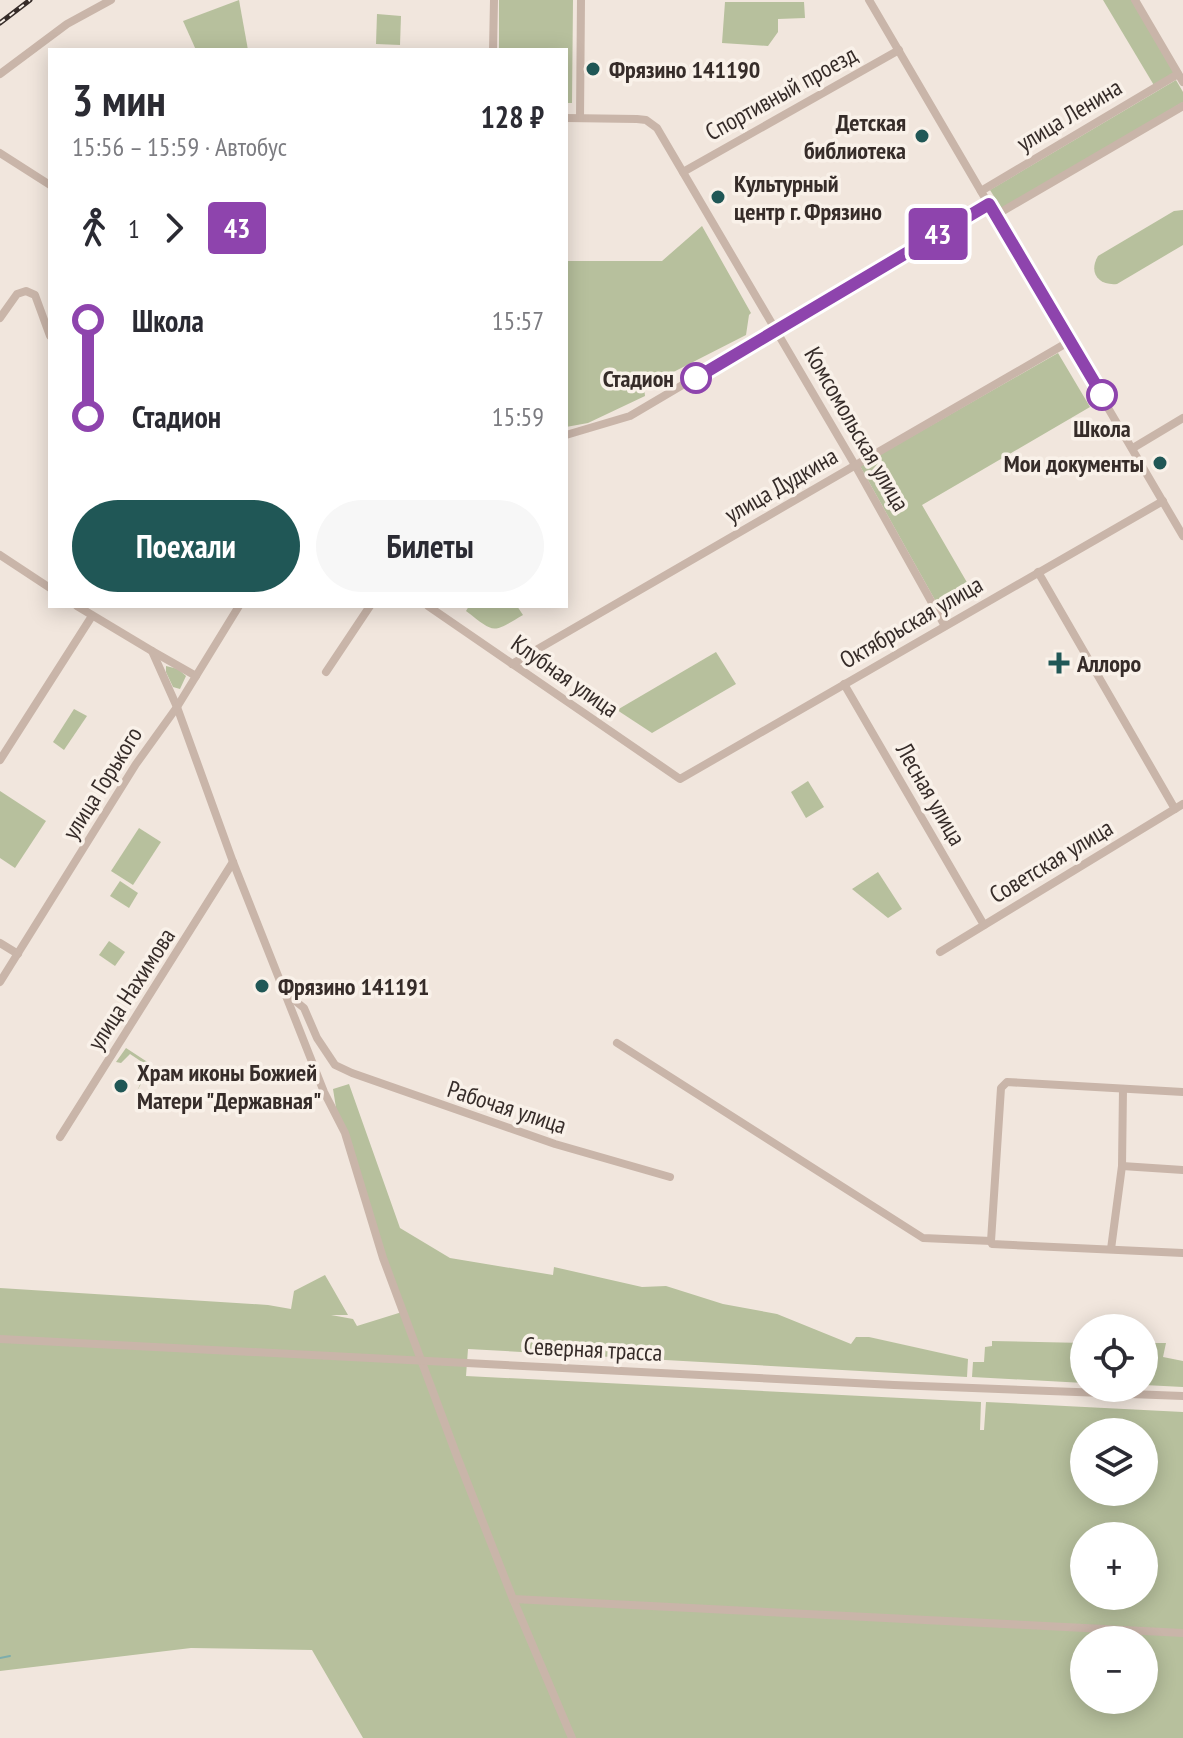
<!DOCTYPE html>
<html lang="ru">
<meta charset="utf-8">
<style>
:root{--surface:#fff;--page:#f7f7f7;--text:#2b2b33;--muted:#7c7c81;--accent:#205756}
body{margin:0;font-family:"PT Sans Narrow",sans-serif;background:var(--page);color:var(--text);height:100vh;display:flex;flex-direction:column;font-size:30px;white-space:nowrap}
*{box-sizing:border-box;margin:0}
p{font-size:26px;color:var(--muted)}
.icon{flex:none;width:44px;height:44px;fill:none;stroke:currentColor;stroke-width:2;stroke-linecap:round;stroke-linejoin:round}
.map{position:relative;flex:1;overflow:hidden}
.details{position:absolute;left:48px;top:48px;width:520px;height:560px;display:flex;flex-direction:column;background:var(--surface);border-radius:0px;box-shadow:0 4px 20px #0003}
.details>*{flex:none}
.badge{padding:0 16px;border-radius:6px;font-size:28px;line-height:52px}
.fabs{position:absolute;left:1070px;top:1314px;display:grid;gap:16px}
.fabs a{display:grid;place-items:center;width:88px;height:88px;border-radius:50%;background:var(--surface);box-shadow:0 4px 20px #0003;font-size:40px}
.map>.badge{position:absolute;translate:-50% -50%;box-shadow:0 0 0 4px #fff}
.legs{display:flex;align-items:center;gap:12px;height:88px;padding:0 24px;font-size:26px}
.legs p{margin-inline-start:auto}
.headline{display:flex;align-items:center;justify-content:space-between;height:136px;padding:0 24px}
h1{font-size:44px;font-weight:800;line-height:60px}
.primary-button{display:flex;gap:16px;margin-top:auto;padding:16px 24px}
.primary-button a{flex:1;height:92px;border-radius:48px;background:var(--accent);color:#fff;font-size:32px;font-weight:800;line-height:92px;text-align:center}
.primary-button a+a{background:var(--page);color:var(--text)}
ul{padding:0 24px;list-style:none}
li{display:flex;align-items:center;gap:28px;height:96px;font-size:30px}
li i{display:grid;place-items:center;width:12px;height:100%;margin:0 10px;background:currentColor}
li i::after{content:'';width:20px;height:20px;margin:-10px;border:6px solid;border-radius:50%;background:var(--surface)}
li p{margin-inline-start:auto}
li:first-child i{background:linear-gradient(#0000 50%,currentColor 0)}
li:last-child i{background:linear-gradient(currentColor 50%,#0000 0)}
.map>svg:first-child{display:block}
.green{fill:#b7c09d;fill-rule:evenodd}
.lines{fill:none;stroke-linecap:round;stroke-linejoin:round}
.stream{stroke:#7dadac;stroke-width:2}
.minor{stroke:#c9b5a9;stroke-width:8}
.rail-casing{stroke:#362c29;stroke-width:5}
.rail{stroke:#f9f1e9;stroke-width:2;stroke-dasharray:6;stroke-linecap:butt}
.line-1-casing{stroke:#fff;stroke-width:18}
.line-1{stroke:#8e44ad;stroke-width:12}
.poi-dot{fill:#205756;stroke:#f9f1e9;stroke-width:3}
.stop-1-dot{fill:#fff;stroke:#8e44ad;stroke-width:4}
.labels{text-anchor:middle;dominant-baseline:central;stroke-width:7;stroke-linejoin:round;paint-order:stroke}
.poi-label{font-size:24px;font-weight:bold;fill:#362c29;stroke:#f9f1e9;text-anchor:start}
.street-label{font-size:24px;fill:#362c29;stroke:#f9f1e9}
.stop-label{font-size:24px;font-weight:bold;fill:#362c29;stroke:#f9f1e9;text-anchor:end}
</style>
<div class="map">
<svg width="1183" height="1738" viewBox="0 0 1183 1738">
<rect width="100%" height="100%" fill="#f1e6dd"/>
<g class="green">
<polygon points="239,0 248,50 196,50 183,21"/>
<polygon points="499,0 573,0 572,103 566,103 566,50 499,50"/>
<polygon points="1103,0 1135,0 1178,74 1155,87"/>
<polygon points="725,2 804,2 805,18 778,19 778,32 768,46 722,43"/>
<polygon points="377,14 401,16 400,45 376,44"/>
<polygon points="1176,80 1183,92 1183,102 1002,209 990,190"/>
<path d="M1183,210V245L1117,284C1099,286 1088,273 1098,256L1174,211Z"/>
<polygon points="702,226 751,313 749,315 746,335 644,387 645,396 588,423 566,427 566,261 662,261"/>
<polygon points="1058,353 1090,407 922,505 972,591 940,609 860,466"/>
<path d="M469,606H517L523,615C491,634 495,633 466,611Z"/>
<polygon points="716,652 736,684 652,733 617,710"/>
<polygon points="166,666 178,669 186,676 180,689 173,687 166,672"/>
<polygon points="74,709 87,716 64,750 53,742"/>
<polygon points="808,781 824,807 806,818 791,792"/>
<polygon points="0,791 46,821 15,868 0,858"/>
<polygon points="139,828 161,842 133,885 111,871"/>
<polygon points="878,872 902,909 888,918 852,889"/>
<polygon points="120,881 138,893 129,908 110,896"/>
<polygon points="109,941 125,952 115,966 99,955"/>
<polygon points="126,1048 152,1065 137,1091 143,1078 139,1073 145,1064 130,1054 121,1063 116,1062"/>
<path d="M349,1084L400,1228L450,1258L553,1275L554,1267L642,1287L666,1286L723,1304L777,1314L851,1344L856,1337H869L968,1359L967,1377L468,1349L466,1376L981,1402L980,1430H984L986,1402L1183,1412V1738H363L312,1650L191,1648L0,1671V1288L268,1305L291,1309L294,1291L325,1275L348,1315H331L353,1319L357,1326L402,1312L337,1114L333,1089ZM1084,1432H1144V1492H1084ZM1084,1536H1144V1596H1084ZM1084,1640H1144V1700H1084Z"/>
<polygon points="992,1341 1084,1343 1084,1383 972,1377 973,1362 984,1362 985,1347 992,1346"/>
<polygon points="1144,1343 1166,1343 1163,1357 1183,1361 1183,1387 1144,1385"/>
</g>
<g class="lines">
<polyline class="stream" points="0,1658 10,1656"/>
<g class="minor">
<polyline points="869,0 1183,536"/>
<polyline points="1135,0 1183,82"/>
<polyline points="493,50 494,0"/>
<polyline points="0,74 67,24 111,0"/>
<polyline points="566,118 637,119 646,120 657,128 855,465 945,626"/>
<polyline points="580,118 581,0"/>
<polyline points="0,153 50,185"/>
<polyline points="683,172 899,50"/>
<polyline points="981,191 1178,74"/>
<polyline points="996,215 1183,106"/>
<polyline points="0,318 17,294 26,291 35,295 50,336"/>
<polyline points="566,435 630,416 989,204"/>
<polyline points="1133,448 1183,418"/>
<polyline points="0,555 50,588"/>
<polyline points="1038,572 1175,809"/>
<polyline points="77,606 152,651 177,707 233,862 324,1092 345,1133 383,1258 458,1459 513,1599 572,1738"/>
<polyline points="428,606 680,779 1163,501"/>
<polyline points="152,651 196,676"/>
<polyline points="512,664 1070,341"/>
<polyline points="326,672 370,606"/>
<polyline points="844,684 984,925"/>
<polyline points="0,760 92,616"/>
<polyline points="0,943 18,954"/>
<polyline points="940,952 1183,804"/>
<polyline points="0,982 136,764 177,707 239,606"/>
<polyline points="288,995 304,1008 317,1038 335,1065 352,1073 555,1144 670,1177"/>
<polyline points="617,1043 923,1238 991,1241"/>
<polyline points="1183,1092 1007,1082 1001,1088 991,1241 992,1244 1183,1253"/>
<polyline points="60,1137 233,862"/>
<polyline points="1122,1166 1183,1170"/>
<polyline points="1111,1249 1122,1166 1123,1089"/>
<polyline points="0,1339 894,1385 1183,1396"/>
<polyline points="513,1599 1183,1633"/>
</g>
<defs>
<polyline id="rail" points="0,23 30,0"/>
</defs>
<use href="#rail" class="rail-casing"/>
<use href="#rail" class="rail"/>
</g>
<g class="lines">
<defs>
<polyline id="line-1" points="696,378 989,204 1102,395"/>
</defs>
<use href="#line-1" class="line-1-casing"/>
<use href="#line-1" class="line-1"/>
</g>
<g class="poi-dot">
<circle cx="593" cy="69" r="8"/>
<circle cx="922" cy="136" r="8"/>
<circle cx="718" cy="197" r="8"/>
<circle cx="1160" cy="463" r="8"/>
<path d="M1055 651h8v8h8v8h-8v8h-8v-8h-8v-8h8z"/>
<circle cx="262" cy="986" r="8"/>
<circle cx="121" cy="1086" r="8"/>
</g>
<g class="stop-1-dot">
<circle cx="696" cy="378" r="14"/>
<circle cx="1102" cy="395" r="14"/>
</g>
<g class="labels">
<g class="poi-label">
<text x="609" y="69">Фрязино 141190</text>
<text x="906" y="122" text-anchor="end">Детская<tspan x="906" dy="28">библиотека</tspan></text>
<text x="734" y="183">Культурный<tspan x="734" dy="28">центр г. Фрязино</tspan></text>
<text x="1144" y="463" text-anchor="end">Мои документы</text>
<text x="1077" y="663">Аллоро</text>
<text x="278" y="986">Фрязино 141191</text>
<text x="137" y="1072">Храм иконы Божией<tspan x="137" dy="28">Матери "Державная"</tspan></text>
</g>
<g class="street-label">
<text transform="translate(781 93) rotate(-29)">Спортивный проезд</text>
<text transform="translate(1069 115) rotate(-31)">улица Ленина</text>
<text transform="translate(857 429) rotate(60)">Комсомольская улица</text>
<text transform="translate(781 485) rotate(-30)">улица Дудкина</text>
<text transform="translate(911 622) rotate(-30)">Октябрьская улица</text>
<text transform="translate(565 676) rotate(35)">Клубная улица</text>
<text transform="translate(102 783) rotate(-58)">улица Горького</text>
<text transform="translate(931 794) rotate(60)">Лесная улица</text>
<text transform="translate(1051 861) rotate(-31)">Советская улица</text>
<text transform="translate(131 989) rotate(-57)">улица Нахимова</text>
<text transform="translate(507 1107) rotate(18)">Рабочая улица</text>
<text transform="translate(593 1349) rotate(3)">Северная трасса</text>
</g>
<g class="stop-label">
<text x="674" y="378">Стадион</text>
<text x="1102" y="428" text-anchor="middle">Школа</text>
</g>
</g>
</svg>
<div class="fabs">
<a><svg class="icon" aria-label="locate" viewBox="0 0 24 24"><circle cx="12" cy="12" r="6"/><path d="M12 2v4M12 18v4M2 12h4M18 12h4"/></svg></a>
<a><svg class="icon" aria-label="layers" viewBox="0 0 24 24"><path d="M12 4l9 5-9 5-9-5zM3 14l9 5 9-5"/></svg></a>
<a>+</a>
<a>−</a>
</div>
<b class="badge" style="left:938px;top:234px;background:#8e44ad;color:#fff">43</b>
<section class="details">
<div class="headline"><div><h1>3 мин</h1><p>15:56 – 15:59 · Автобус</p></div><b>128 ₽</b></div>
<div class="legs"><svg class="icon" aria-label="walk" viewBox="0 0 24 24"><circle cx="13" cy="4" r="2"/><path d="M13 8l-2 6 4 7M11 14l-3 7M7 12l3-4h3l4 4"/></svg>1<svg class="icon" aria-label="forward" viewBox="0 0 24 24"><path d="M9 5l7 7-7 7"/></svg><b class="badge" style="background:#8e44ad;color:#fff">43</b></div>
<ul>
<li><i style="color:#8e44ad"></i><b>Школа</b><p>15:57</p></li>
<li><i style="color:#8e44ad"></i><b>Стадион</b><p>15:59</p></li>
</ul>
<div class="primary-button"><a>Поехали</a><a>Билеты</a></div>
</section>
</div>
